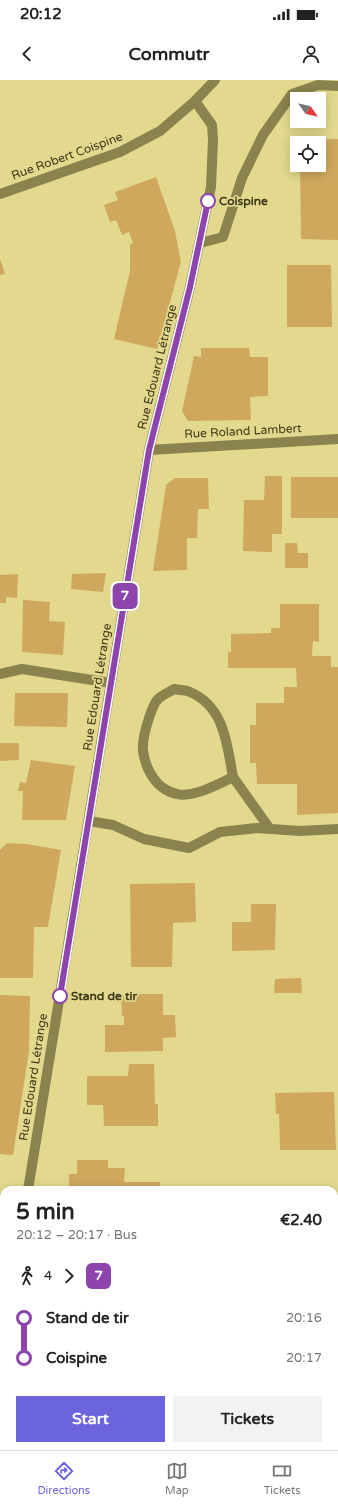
<!DOCTYPE html>
<meta charset="utf-8">
<style>
:root{--surface:#fff;--page:#f2f2f2;--text:#222;--muted:#767676;--line:#e0e0e0;--accent:#6b64dd}
body{margin:0;font-family:"Varela Round",sans-serif;background:var(--page);color:var(--text);height:100vh;display:flex;flex-direction:column;font-size:15px;white-space:nowrap}
*{box-sizing:border-box;margin:0}
p{font-size:13px;color:var(--muted)}
.icon{flex:none;width:22px;height:22px;fill:none;stroke:currentColor;stroke-width:2;stroke-linecap:round;stroke-linejoin:round}
.map{position:relative;flex:1;overflow:hidden}
.sheet{position:absolute;left:0px;top:1106px;width:338px;height:264px;display:flex;flex-direction:column;background:var(--surface);border-radius:12px 12px 0 0;box-shadow:0 2px 10px #0003}
.sheet>*{flex:none}
.badge{padding:0 8px;border-radius:6px;font-size:14px;line-height:26px}
.needle{width:26px;rotate:124deg}
.fabs{position:absolute;left:290px;top:12px;display:grid;gap:8px}
.fabs a{display:grid;place-items:center;width:36px;height:36px;border-radius:0px;background:var(--surface);box-shadow:0 2px 10px #0003;font-size:20px}
.map>.badge{position:absolute;translate:-50% -50%;box-shadow:0 0 0 2px #fff}
.legs{display:flex;align-items:center;gap:6px;height:44px;padding:0 16px;font-size:13px}
.legs p{margin-inline-start:auto}
.summary{display:flex;align-items:center;justify-content:space-between;height:68px;padding:0 16px}
h1{font-size:22px;font-weight:700;line-height:30px}
.cta{display:flex;gap:8px;margin-top:auto;padding:8px 16px}
.cta a{flex:1;height:46px;border-radius:0px;background:var(--accent);color:#fff;font-size:16px;font-weight:700;line-height:46px;text-align:center}
.cta a+a{background:var(--page);color:var(--text)}
ul{padding:0 16px;list-style:none}
li{display:flex;align-items:center;gap:14px;height:40px;font-size:15px}
li i{display:grid;place-items:center;width:6px;height:100%;margin:0 5px;background:currentColor}
li i::after{content:'';width:10px;height:10px;margin:-5px;border:3px solid;border-radius:50%;background:var(--surface)}
li p{margin-inline-start:auto}
li:first-child i{background:linear-gradient(#0000 50%,currentColor 0)}
li:last-child i{background:linear-gradient(currentColor 50%,#0000 0)}
.status{display:flex;justify-content:space-between;align-items:center;height:28px;padding:0 20px;background:var(--surface);direction:ltr}
.status svg{height:11px;fill:currentColor}
header{display:flex;justify-content:space-between;align-items:center;height:52px;padding:0 16px;background:var(--surface);font-size:18px;font-weight:700}
.menu{display:flex;justify-content:space-around;align-items:center;height:56px;border-top:1px solid var(--line);background:var(--surface);font-size:11px;color:var(--muted)}
.menu a{display:grid;justify-items:center;gap:2px}
.menu .active{color:var(--accent)}
.map>svg:first-child{display:block}
.building{fill:#cfa85e}
.lines{fill:none;stroke-linecap:round;stroke-linejoin:round}
.minor{stroke:#8a834e;stroke-width:10}
.line-1-casing{stroke:#fff;stroke-width:9}
.line-1{stroke:#8e44ad;stroke-width:6}
.stop-1-dot{fill:#fff;stroke:#8e44ad;stroke-width:2}
.labels{text-anchor:middle;dominant-baseline:central;stroke-width:3.5;stroke-linejoin:round;paint-order:stroke}
.street-label{font-size:12px;fill:#3c3819;stroke:#e2d98e}
.stop-label{font-size:12px;font-weight:bold;fill:#3c3819;stroke:#e2d98e;text-anchor:start}
</style>
<div class="status"><b>20:12</b><svg viewBox="0 0 49 12"><path d="M0 12V9h3v3zM5 12V6h3v6zM10 12V3h3v9zM15 12V0h3v12zM26 1h20v11H26zM47 4h2v5h-2z"/></svg></div>
<header><svg class="icon" aria-label="back" viewBox="0 0 24 24"><path d="M15 5l-7 7 7 7"/></svg>Commutr<svg class="icon" aria-label="person" viewBox="0 0 24 24"><circle cx="12" cy="8" r="4"/><path d="M4 21q1-7 8-7t8 7"/></svg></header>
<div class="map">
<svg width="338" height="1370" viewBox="0 0 338 1370">
<rect width="100%" height="100%" fill="#e2d98e"/>
<g class="building">
<polygon points="338,59 338,160 301,159 300,85 319,85 319,63 297,63 297,81 292,81 292,60"/>
<polygon points="156,97 175,151 181,182 157,269 114,259 130,191 130,165 133,163 129,152 122,155 116,140 110,142 104,125 118,120 115,112"/>
<polygon points="0,179 5,194 0,195"/>
<polygon points="287,185 331,185 332,247 287,247"/>
<polygon points="201,268 249,268 250,277 268,277 268,316 250,317 251,340 188,341 182,331 194,276 201,277"/>
<polygon points="265,396 282,396 282,454 272,454 272,472 243,471 244,420 264,420"/>
<rect x="291" y="397" width="47" height="41"/>
<polygon points="175,398 208,398 209,429 198,429 197,458 187,458 187,490 153,491 166,405"/>
<polygon points="285,463 297,463 298,473 308,473 308,488 285,488"/>
<polygon points="106,493 103,512 71,509 72,494"/>
<polygon points="18,494 17,518 6,517 6,523 0,523 0,495"/>
<polygon points="23,520 50,522 49,541 65,542 63,575 22,572"/>
<polygon points="280,524 319,524 319,562 313,561 312,576 331,576 331,587 338,587 338,733 297,735 297,704 257,704 256,683 250,683 250,645 256,645 256,623 284,623 284,607 297,607 296,588 228,588 228,572 231,572 231,554 271,553 271,548 280,548"/>
<polygon points="15,613 68,613 67,647 14,646"/>
<polygon points="0,663 19,663 19,680 0,681"/>
<polygon points="31,680 75,686 66,740 22,740 23,711 18,711 20,702 26,703"/>
<polygon points="7,763 26,764 61,770 48,847 34,847 33,898 0,898 0,770"/>
<polygon points="195,803 196,842 173,843 172,887 131,887 130,804"/>
<polygon points="251,824 276,824 275,870 232,871 232,842 251,842"/>
<polygon points="301,898 302,913 274,913 275,899"/>
<polygon points="121,914 163,914 163,935 175,935 176,957 163,958 163,971 105,972 105,945 124,945 124,936 122,936"/>
<polygon points="0,915 30,916 29,971 13,1075 0,1074"/>
<polygon points="129,984 154,984 155,1024 158,1024 158,1046 104,1046 103,1025 87,1025 87,996 128,996"/>
<polygon points="334,1012 336,1070 280,1070 279,1034 276,1034 275,1013"/>
<polygon points="77,1080 108,1080 108,1088 125,1088 124,1102 160,1102 160,1110 69,1110 69,1094 77,1094"/>
<polygon points="0,1131 4,1131 1,1160 0,1159"/>
<polygon points="334,1280 338,1280 338,1324 337,1324 337,1330 334,1330"/>
<polygon points="9,1366 84,1366 84,1370 20,1370 9,1368"/>
<rect x="251" y="1366" width="17" height="4"/>
</g>
<g class="lines">
<g class="minor">
<polyline points="0,114 120,72 160,51 195,21 215,0"/>
<polyline points="200,163 223,157 242,98 263,55 292,14 318,5 338,6"/>
<polyline points="149,370 338,359"/>
<polyline points="0,594 22,589 111,603"/>
<path d="M233,697C227,665 225,627 190,612C185,610 179,610 174,609C170,612 162,615 158,619C154,623 151,632 149,638C146,647 142,661 143,671C146,691 157,710 177,714C193,718 219,704 233,697L270,749"/>
<polyline points="89,741 113,745 144,759 189,768 220,752 257,748 300,751 338,749"/>
<polyline points="28,1110 149,370 190,207 211,107 213,60 212,45 195,21"/>
<polyline points="334,1257 338,1256"/>
<polyline points="0,1282 4,1258"/>
</g>
</g>
<g class="lines">
<defs>
<polyline id="line-1" points="60,916 149,370 190,207 208,121"/>
</defs>
<use href="#line-1" class="line-1-casing"/>
<use href="#line-1" class="line-1"/>
</g>
<g class="stop-1-dot">
<circle cx="208" cy="121" r="7"/>
<circle cx="60" cy="916" r="7"/>
</g>
<g class="labels">
<g class="street-label">
<text transform="translate(67 76) rotate(-20)">Rue Robert Coispine</text>
<text transform="translate(157 287) rotate(-76)">Rue Edouard Létrange</text>
<text transform="translate(243 351) rotate(-3)">Rue Roland Lambert</text>
<text transform="translate(97 607) rotate(-81)">Rue Edouard Létrange</text>
<text transform="translate(33 997) rotate(-81)">Rue Edouard Létrange</text>
</g>
<g class="stop-label">
<text x="219" y="121">Coispine</text>
<text x="71" y="916">Stand de tir</text>
</g>
</g>
</svg>
<div class="fabs">
<a><svg class="needle" viewBox="-14 -14 28 28"><path d="M0-13l5 13h-10z" fill="#e53935"/><path d="M0 13l5-13h-10z" fill="#767676"/></svg></a>
<a><svg class="icon" aria-label="locate" viewBox="0 0 24 24"><circle cx="12" cy="12" r="6"/><path d="M12 2v4M12 18v4M2 12h4M18 12h4"/></svg></a>
</div>
<b class="badge" style="left:125px;top:516px;background:#8e44ad;color:#fff">7</b>
<section class="sheet">
<div class="summary"><div><h1>5 min</h1><p>20:12 – 20:17 · Bus</p></div><b>€2.40</b></div>
<div class="legs"><svg class="icon" aria-label="walk" viewBox="0 0 24 24"><circle cx="13" cy="4" r="2"/><path d="M13 8l-2 6 4 7M11 14l-3 7M7 12l3-4h3l4 4"/></svg>4<svg class="icon" aria-label="forward" viewBox="0 0 24 24"><path d="M9 5l7 7-7 7"/></svg><b class="badge" style="background:#8e44ad;color:#fff">7</b></div>
<ul>
<li><i style="color:#8e44ad"></i><b>Stand de tir</b><p>20:16</p></li>
<li><i style="color:#8e44ad"></i><b>Coispine</b><p>20:17</p></li>
</ul>
<div class="cta"><a>Start</a><a>Tickets</a></div>
</section>
</div>
<nav class="menu">
<a class="active"><svg class="icon" aria-label="directions" viewBox="0 0 24 24"><path d="M12 3l9 9-9 9-9-9zM9 14v-3h6M13 9l2 2-2 2"/></svg>Directions</a>
<a><svg class="icon" aria-label="map" viewBox="0 0 24 24"><path d="M3 6l6-2 6 2 6-2v14l-6 2-6-2-6 2zM9 4v14M15 6v14"/></svg>Map</a>
<a><svg class="icon" aria-label="tickets" viewBox="0 0 24 24"><path d="M3 7h18v10H3zM15 7v10"/></svg>Tickets</a>
</nav>
